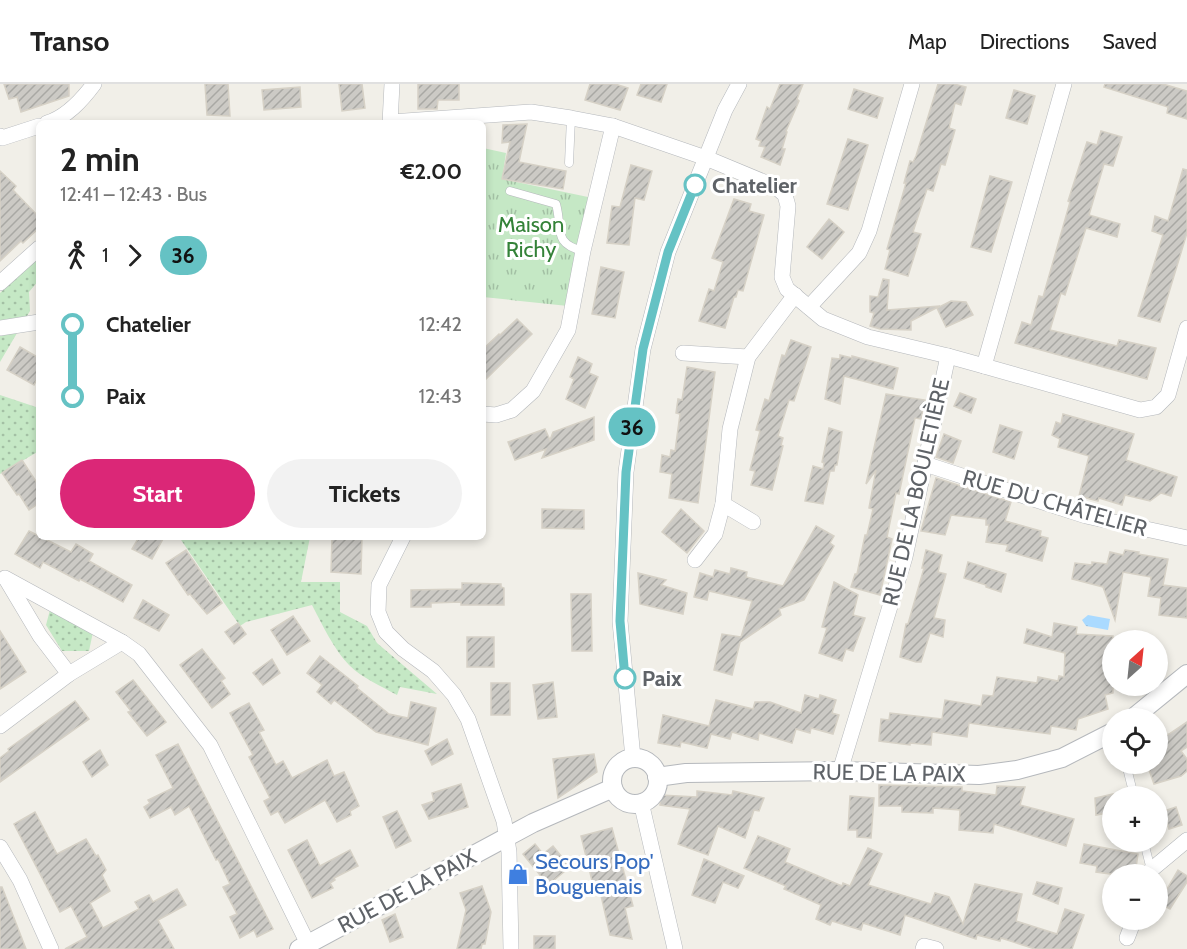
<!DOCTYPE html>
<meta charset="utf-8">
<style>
:root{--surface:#fff;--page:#f2f2f2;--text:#222;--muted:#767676;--line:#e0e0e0;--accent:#db2777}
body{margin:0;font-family:Cabin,sans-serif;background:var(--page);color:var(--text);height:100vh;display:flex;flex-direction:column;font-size:22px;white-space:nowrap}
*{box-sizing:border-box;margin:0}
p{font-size:20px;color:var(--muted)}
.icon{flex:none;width:33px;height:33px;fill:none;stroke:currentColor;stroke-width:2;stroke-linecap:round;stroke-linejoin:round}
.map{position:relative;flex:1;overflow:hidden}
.panel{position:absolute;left:36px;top:36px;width:450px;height:420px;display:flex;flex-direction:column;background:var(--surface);border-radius:9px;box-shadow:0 3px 9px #0003}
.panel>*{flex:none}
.badge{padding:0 12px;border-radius:20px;font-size:21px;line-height:39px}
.needle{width:39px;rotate:27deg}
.controls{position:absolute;left:1102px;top:546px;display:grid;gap:12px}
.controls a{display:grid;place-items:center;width:66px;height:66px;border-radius:50%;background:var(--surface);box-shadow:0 3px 9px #0003;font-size:30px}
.map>.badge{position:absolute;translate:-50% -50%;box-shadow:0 0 0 3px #fff}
.legs{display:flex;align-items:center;gap:9px;height:66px;padding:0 24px;font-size:20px}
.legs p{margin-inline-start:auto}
.head{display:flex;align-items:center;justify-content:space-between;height:102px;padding:0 24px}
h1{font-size:33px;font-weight:700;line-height:45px}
.action{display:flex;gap:12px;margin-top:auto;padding:12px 24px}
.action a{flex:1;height:69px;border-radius:36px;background:var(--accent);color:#fff;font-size:24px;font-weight:700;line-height:69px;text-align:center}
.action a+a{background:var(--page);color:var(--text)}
ul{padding:0 24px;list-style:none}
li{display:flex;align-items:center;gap:21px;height:72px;font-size:22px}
li i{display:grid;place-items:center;width:9px;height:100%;margin:0 8px;background:currentColor}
li i::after{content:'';width:15px;height:15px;margin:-8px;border:4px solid;border-radius:50%;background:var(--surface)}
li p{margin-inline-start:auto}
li:first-child i{background:linear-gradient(#0000 50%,currentColor 0)}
li:last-child i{background:linear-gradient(currentColor 50%,#0000 0)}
header{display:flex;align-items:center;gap:36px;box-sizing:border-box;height:84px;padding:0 30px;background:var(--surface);border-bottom:2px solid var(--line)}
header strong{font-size:28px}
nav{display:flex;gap:33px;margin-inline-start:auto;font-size:21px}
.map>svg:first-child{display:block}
.grass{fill:url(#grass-dots)}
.park{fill:url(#park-tufts)}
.water{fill:url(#water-ripples)}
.building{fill:url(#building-hatch);stroke:#d6d1c6;stroke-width:1.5}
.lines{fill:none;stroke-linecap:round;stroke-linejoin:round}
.service-casing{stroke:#b5b8bc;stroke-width:9}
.minor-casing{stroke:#b5b8bc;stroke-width:16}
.tertiary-casing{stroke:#b5b8bc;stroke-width:20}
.service{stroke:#fff;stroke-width:8}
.minor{stroke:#fff;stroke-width:15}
.tertiary{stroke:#fff;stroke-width:18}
.line-1-casing{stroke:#fff;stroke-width:14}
.line-1{stroke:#65c2c4;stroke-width:9}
.stop-1-dot{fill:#fff;stroke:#65c2c4;stroke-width:3}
.labels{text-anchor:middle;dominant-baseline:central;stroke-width:6;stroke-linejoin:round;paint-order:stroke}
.stop-label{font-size:22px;font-weight:bold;fill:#5f6368;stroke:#fff;text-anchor:start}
.park-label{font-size:22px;fill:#348238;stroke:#fff}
.street-label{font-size:22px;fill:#5f6368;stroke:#fff}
.shop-label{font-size:22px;fill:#366cbe;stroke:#fff;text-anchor:start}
</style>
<header>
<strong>Transo</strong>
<nav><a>Map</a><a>Directions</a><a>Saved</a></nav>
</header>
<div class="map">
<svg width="1187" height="865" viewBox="0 0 1187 865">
<defs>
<pattern id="grass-dots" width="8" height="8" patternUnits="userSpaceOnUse" patternTransform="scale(1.5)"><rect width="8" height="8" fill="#c5e8c5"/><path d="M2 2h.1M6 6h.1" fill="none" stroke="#a3c0a4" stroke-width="1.8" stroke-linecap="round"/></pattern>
<pattern id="park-tufts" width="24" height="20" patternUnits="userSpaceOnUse" patternTransform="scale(1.5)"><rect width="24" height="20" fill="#c5e8c5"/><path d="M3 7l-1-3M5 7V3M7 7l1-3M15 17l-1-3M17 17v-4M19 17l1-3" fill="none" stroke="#a3c0a4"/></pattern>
<pattern id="water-ripples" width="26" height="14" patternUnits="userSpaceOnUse" patternTransform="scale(1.5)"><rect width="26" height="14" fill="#aadaff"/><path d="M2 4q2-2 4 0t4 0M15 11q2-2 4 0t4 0" fill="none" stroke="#8eb4d2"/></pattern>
<pattern id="building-hatch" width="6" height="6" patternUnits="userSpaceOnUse" patternTransform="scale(1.5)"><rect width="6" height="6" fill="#cccac5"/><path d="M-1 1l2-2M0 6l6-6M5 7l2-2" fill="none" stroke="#a9a8a4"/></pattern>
</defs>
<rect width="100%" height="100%" fill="#f1efe8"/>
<g class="grass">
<polygon points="39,172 39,196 29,208 30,227 0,278 0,209"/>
<polygon points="0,311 39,324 39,367 0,390"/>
<path d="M179,453H310L301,498H340V528L367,542L377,559L437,610L400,603L397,611C381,602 362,594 349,581C333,564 323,542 312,521L246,538L240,542Z"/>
<polygon points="50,526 93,548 89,567 62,567 46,541"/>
</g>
<polygon class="park" points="483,64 506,69 502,95 588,113 568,222 483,213"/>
<polygon class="water" points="1088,531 1110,535 1108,546 1086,542 1082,536"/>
<g class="building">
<polygon points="4,0 69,0 69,12 21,28 17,13 9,15"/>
<polygon points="205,0 228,0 230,32 207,31"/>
<polygon points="339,0 362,0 365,24 342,27"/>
<polygon points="418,0 459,0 459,16 438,16 437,25 418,25"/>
<polygon points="590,0 615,0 628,4 620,26 585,16"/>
<polygon points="641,0 667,0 661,18 637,11"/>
<polygon points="780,0 803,0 797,15 799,17 786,47 787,48 782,65 785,65 780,81 761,73 765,63 759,62 761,57 756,55 767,23 770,25"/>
<polygon points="938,0 954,0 966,3 961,21 955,19 949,44 955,46 945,81 941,80 933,107 927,105 913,148 921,150 908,192 885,185 890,166 887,165 906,99 904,99 910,77 913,78 916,72"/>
<polygon points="1105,0 1163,0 1187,7 1187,35 1167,29 1168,23 1104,3"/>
<polygon points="300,3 301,23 264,26 262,6"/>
<polygon points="854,5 883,14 877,34 848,25"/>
<polygon points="1014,6 1035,12 1027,40 1006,34"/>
<polygon points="527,40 519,78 566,87 563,105 502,95 510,58 502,59 503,41"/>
<polygon points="1101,47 1122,53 1113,82 1104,80 1089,131 1120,140 1117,153 1086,144 1065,211 1061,209 1050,246 1117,262 1119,256 1156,264 1147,295 1015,259 1022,238 1031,241 1039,212 1043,213 1070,118 1068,117 1087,58 1097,61"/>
<polygon points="848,55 868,61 848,126 827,120"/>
<polygon points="631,81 652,87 644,116 635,114 629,161 607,159 612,122 620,123"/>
<polygon points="1183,85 1187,86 1187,149 1160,238 1138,232 1163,151 1152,147 1155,132 1168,137"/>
<polygon points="0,87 16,102 13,106 39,133 39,144 23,159 21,157 0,177"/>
<polygon points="990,92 1012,98 991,168 971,163"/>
<polygon points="734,115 751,120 749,127 764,131 743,207 738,206 736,213 734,213 725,244 699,237 709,205 714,207 723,178 712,174"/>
<polygon points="829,135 844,148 822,175 807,163"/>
<polygon points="601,183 624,188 615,234 592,230"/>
<polygon points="883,195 889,196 887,226 940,222 911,237 911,246 880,245 870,242 874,229 870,228 870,212 878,213"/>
<polygon points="951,217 966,218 973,231 946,243 937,224"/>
<polygon points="517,235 532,250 483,298 483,265 499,250 500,251"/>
<polygon points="791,256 811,263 794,317 789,316 778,352 783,354 781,361 783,362 772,406 751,401 755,387 750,386 760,347 756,346 765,315 769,317 782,271 785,272"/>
<polygon points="20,263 39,274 39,291 34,301 7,286"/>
<polygon points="840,271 852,274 852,272 898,284 893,305 844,292 840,320 825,315 832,274 840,275"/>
<polygon points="578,273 592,280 589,289 598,293 585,324 566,315 574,295 570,293"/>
<polygon points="687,283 715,288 698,419 669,414 672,390 660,388 662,371 670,373 671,366 675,367 680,330 676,329 678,315 682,316"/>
<polygon points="960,309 976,315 971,329 954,322"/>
<polygon points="886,310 925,316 921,335 915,334 899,410 896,409 887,453 892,455 880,511 851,503 855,490 857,490 865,451 867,451 873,425 869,424 876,386 866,400"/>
<polygon points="1063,330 1134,350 1126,376 1177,393 1171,412 1161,409 1150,417 1125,411 1122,421 1099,414 1098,417 1079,412 1089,372 1058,363 1060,355 1052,351 1056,338 1061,340"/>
<polygon points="594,333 594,356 542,374 546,365 515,376 508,358 545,345 550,356 553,348"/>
<polygon points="1000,341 1022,348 1014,375 993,368"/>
<polygon points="829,344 842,348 837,381 835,381 834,387 830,387 823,420 805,417 813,382 823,385 824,379 822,378"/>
<polygon points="944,350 961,357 953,379 936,373"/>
<polygon points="22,376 39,402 39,419 29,426 19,410 17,411 2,389"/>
<polygon points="936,394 1011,418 1005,437 1041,447 1040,452 1048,454 1042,477 1006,467 1008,461 986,458 989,441 986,441 986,435 951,431 945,451 921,447"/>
<polygon points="542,425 584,426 584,445 542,444"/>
<polygon points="681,425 704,447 687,469 662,448"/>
<polygon points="816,442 834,452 830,459 834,462 804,516 779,525 781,531 740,558 732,591 714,586 722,550 741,553 752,517 709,507 707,516 694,513 700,489 713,493 715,486 730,490 731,484 747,488 746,493 783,502"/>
<polygon points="29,447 71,468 76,460 93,470 89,477 132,501 123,518 80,495 79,497 43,478 40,484 15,470"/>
<polygon points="139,453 164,453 152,475 132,465"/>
<polygon points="332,453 362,453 361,490 331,488"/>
<polygon points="186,466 222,519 207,530 190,510 188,511 166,479"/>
<polygon points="926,466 942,471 938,488 946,490 934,534 945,536 943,553 930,549 921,578 916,578 900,573 906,540 908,540 924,484 922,484"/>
<polygon points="1125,466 1139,468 1138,470 1168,475 1163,501 1187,504 1187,534 1159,531 1161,514 1148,512 1151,493 1123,488 1115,536 1103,503 1072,495 1075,479 1092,481 1092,478 1107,480 1110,468 1123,471"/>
<polygon points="968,478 1006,490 1001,508 986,503 986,501 964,494"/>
<polygon points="638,489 666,496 661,501 687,509 683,530 640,520"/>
<polygon points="834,498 858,511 853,531 865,534 853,567 846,565 842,577 819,569 827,544 822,543"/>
<polygon points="462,499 501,500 501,503 504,504 504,521 461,521 461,518 431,519 431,523 411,523 411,506 462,505"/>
<polygon points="571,510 591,510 592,567 572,567"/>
<polygon points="143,516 169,531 159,547 134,534"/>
<polygon points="293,532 310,557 287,571 271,546"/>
<polygon points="238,539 246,550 234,560 225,548"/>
<polygon points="1054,539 1077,543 1076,550 1113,552 1113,609 1105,611 1108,625 1078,635 1076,646 1051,642 1050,650 969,639 967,653 932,648 931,661 910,659 910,661 879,657 881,635 889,636 890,629 942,635 945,616 981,622 983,611 993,612 997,593 1037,599 1038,593 1058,597 1059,592 1064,593 1065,569 1024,559 1027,545 1052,553"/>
<polygon points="0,547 26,588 0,605"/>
<rect x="467" y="553" width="27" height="30"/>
<polygon points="202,565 225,594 221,597 230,610 212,624 180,581"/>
<polygon points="320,572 358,602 357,604 389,630 408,634 411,618 436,624 428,661 376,648 334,616 331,620 317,608 322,601 307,589"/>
<polygon points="272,575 280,589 263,601 253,589"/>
<polygon points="133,596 166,638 147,652 128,628 131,627 116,608"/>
<polygon points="553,598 557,633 538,635 533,601"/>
<rect x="491" y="599" width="19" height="32"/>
<polygon points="805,611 819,615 820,611 836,616 832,629 839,631 833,650 811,644 810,649 796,645 792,659 759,649 758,656 732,648 730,655 711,650 707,664 681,658 680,663 658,659 663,631 709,642 716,616 753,625 755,618 770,618 801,629"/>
<polygon points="75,617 89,635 0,698 0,674 9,667 8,665"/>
<polygon points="249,619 264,646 259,648 276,681 283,677 292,694 327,676 334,692 344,688 359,722 350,727 351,731 337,738 325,716 285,739 278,727 271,731 264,717 270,714 249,673 253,671 230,629"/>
<polygon points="1187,638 1187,663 1181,667 1187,675 1187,687 1181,692 1154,700 1147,680 1158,680 1158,653 1169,650"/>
<polygon points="447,655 453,670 432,681 425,667"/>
<polygon points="178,660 273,845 257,853 254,846 240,854 230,833 237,830 223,803 230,800 218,775 216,776 189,722 175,731 171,723 150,734 144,723 150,719 148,716 173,704 156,671"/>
<polygon points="100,666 108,681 92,693 83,678"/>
<polygon points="594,670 597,688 558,714 553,675"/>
<polygon points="461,700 468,723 429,735 422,721 434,717 432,709"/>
<polygon points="879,701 962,703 962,707 996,711 997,702 1025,703 1020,721 1074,735 1066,762 994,740 993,749 959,746 960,726 933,724 933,729 902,728 902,722 879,722"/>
<polygon points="697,707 732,711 733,707 764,714 759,727 754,726 745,754 718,742 708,771 678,760 690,725 660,721 661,711 697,713"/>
<polygon points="1113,710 1113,728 1096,731 1095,714"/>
<polygon points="850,712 874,714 871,754 857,753 857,746 848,746"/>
<polygon points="1176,723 1182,741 1169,745 1164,727"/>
<polygon points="397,727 411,757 396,764 383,733"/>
<polygon points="35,728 57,770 86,755 96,772 98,771 106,786 102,791 110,807 90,819 103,844 139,825 135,818 149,811 153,818 177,805 186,821 158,836 174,865 65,865 87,853 71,822 60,828 14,740"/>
<polygon points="612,744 633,822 625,824 632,855 610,851 600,807 595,809 581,752"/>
<polygon points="758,752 790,765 785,778 842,802 843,799 850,802 868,764 882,770 868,801 931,820 935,809 949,813 963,840 975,800 1022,810 1016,837 1057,850 1065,825 1084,831 1072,865 1035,865 1001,854 1000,857 977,851 976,855 905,831 900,851 863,839 861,846 832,837 830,841 816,835 821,821 784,805 786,802 744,784"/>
<polygon points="307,756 320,782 350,766 358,782 334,794 335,796 330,799 333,804 312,814 288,766"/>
<polygon points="535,760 543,770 553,762 570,783 548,801 523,770"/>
<polygon points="1084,760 1138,770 1135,790 1110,790 1096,788 1097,782 1080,779"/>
<polygon points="704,775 744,792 738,804 723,798 715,819 692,811"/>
<polygon points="1178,786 1187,792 1187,798 1170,825 1159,819"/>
<polygon points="1037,798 1062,804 1058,820 1033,810"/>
<polygon points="482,802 491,828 485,860 482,860 481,865 457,865 466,826 460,809"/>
<polygon points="0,803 2,803 26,865 0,865"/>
<polygon points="395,830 403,853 390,858 382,836"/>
<rect x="534" y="852" width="21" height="13"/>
</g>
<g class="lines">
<defs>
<g id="service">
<polyline points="569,79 571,34"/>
<path d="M510,107L556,120C563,145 552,159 583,167"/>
<polyline points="1126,680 1134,712"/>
<polyline points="1144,758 1151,786"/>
</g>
<g id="minor">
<polyline points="391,38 531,28 571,34 613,42 706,74 776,103 785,111 788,122 782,193 787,205 823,235 868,253 948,272"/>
<path d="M47,39C67,33 82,16 94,0"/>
<polyline points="390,39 392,0"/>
<polyline points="0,52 2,54 39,42"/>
<polyline points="0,199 39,164"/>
<polyline points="809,223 859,169 869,147 912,0"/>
<polyline points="0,244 39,238"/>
<polyline points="683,269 748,273"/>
<polyline points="984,282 1140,326 1156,323 1168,311 1187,244"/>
<polyline points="483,330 496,331 512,326 533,307 568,246 583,167 613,42"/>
<polyline points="925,380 1086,432 1187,454"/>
<polyline points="753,438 723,420 730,345 748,273 795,211"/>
<polyline points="403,453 379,501 378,528 386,548 403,565 433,587 454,611 468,635 504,737 509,768 511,865"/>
<polyline points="695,476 715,450 723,420"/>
<polyline points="5,494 122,558 139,570 210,661 308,860"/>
<polyline points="6,495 40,552 69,590"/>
<polyline points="0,642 69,590 122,558"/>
<polyline points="633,674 620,537 626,388 643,265 668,168 725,26 739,0"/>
<polyline points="840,687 905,473 948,272 984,282 1064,0"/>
<polyline points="641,718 675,865"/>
<polyline points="0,763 20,796 51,865"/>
<polyline points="1150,790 1151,786 1187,756"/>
<polyline points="1127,854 1134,836"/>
<polyline points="923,865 924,862 936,865"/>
</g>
<g id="tertiary">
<polyline points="1133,634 1187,590"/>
<circle cx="635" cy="697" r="23"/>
<polyline points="657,693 686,689 840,687 979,691 1017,686 1062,674 1113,648"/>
<polyline points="299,865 533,739 613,704"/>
</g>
</defs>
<use href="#service" class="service-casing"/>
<use href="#minor" class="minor-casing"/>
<use href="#tertiary" class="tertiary-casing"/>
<use href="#service" class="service"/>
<use href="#minor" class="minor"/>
<use href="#tertiary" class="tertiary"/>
</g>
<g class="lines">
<defs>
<polyline id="line-1" points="625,594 620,537 626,388 643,265 668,168 695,101"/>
</defs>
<use href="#line-1" class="line-1-casing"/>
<use href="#line-1" class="line-1"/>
</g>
<defs>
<symbol id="shop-bare" viewBox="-9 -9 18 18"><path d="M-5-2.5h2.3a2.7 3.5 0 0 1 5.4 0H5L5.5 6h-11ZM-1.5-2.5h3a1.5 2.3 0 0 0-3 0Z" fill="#3f7fe0" stroke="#fff" stroke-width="2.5" paint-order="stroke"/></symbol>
</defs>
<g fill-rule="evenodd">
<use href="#shop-bare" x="503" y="775" width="30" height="30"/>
</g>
<g class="stop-1-dot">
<circle cx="695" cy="101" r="10"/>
<circle cx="625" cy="594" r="10"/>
</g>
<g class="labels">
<g class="stop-label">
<text x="712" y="101">Chatelier</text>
<text x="642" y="594">Paix</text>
</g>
<g class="park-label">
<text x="531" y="140">Maison<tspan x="531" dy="25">Richy</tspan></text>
</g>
<g class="street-label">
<text transform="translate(916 408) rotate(-77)">RUE DE LA BOULETIÈRE</text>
<text transform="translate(1055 419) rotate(16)">RUE DU CHÂTELIER</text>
<text transform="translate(889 689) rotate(1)">RUE DE LA PAIX</text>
<text transform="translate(407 807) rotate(-28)">RUE DE LA PAIX</text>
</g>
<g class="shop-label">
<text x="535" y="777">Secours Pop'<tspan x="535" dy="25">Bouguenais</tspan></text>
</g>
</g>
</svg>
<div class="controls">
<a><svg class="needle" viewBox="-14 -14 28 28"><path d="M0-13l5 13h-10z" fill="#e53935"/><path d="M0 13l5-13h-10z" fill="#767676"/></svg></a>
<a><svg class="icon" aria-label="locate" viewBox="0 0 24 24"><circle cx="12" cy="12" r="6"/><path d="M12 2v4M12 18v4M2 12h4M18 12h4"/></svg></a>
<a>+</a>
<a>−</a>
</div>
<b class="badge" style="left:632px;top:343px;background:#65c2c4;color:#111">36</b>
<section class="panel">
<div class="head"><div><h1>2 min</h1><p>12:41 – 12:43 · Bus</p></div><b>€2.00</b></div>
<div class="legs"><svg class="icon" aria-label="walk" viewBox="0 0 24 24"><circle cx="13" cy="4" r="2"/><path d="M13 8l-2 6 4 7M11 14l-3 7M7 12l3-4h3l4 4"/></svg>1<svg class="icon" aria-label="forward" viewBox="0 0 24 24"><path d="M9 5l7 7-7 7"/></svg><b class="badge" style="background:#65c2c4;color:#111">36</b></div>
<ul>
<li><i style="color:#65c2c4"></i><b>Chatelier</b><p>12:42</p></li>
<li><i style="color:#65c2c4"></i><b>Paix</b><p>12:43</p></li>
</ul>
<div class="action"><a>Start</a><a>Tickets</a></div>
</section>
</div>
